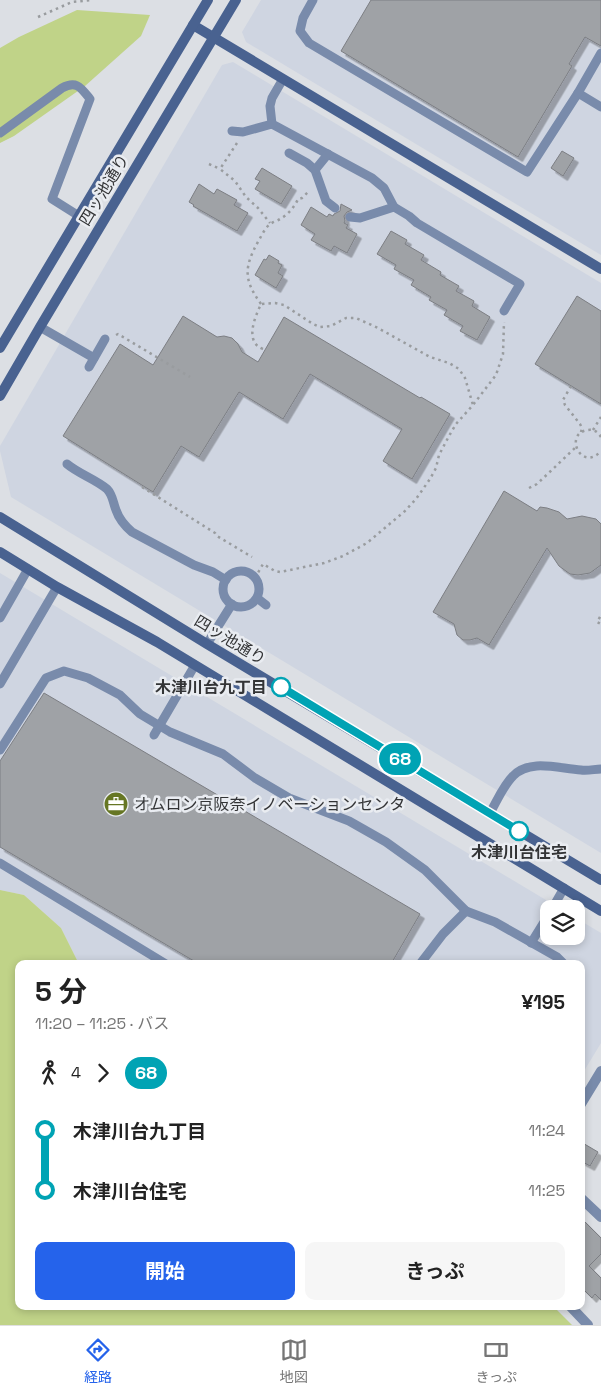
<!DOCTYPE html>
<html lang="ja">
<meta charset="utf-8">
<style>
:root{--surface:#fff;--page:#f6f6f6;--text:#222;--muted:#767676;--line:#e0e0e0;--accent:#2563eb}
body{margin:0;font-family:"Space Grotesk","Noto Sans JP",sans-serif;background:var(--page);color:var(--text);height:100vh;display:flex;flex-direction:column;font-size:19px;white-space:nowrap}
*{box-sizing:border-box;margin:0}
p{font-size:16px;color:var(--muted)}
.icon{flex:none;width:28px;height:28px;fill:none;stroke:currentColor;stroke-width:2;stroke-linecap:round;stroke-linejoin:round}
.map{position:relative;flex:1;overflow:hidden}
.sheet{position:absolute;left:15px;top:960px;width:570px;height:350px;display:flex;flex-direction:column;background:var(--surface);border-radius:10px;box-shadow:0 2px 8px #0003}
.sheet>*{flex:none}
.badge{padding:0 10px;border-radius:16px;font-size:18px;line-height:32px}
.tools{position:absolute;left:540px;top:900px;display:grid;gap:10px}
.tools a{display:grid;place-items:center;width:45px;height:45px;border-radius:10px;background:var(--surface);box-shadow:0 2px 8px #0003;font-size:25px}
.map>.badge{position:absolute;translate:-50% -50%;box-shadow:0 0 0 2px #fff}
.legs{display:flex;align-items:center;gap:8px;height:55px;padding:0 20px;font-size:16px}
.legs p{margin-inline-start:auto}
.headline{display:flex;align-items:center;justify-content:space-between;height:85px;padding:0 20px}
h1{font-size:28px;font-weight:700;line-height:38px}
.action{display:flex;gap:10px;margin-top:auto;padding:10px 20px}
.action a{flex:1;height:58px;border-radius:10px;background:var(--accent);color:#fff;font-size:20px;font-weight:700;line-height:58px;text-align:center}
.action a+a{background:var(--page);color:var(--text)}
ul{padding:0 20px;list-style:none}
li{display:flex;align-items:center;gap:18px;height:60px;font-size:19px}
li i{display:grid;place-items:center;width:8px;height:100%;margin:0 6px;background:currentColor}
li i::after{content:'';width:12px;height:12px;margin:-6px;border:4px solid;border-radius:50%;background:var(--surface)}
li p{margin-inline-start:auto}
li:first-child i{background:linear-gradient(#0000 50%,currentColor 0)}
li:last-child i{background:linear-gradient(currentColor 50%,#0000 0)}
.dock{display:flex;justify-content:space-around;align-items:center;height:70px;border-top:1px solid var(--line);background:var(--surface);font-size:14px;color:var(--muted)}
.dock a{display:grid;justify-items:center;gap:2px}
.dock .on{color:var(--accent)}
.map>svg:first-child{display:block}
.built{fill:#cfd5e1}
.green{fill:#c0d388}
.building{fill:#9fa2a6;stroke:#7c7e83;filter:url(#shadow)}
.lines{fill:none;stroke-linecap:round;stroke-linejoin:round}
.path{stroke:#999c9f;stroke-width:2.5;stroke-dasharray:2.5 4;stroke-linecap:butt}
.lane{stroke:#798bab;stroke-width:9}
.street{stroke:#798bab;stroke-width:10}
.secondary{stroke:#496290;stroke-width:10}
.line-1-casing{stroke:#fff;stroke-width:11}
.line-1{stroke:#00a3b4;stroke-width:8}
.stop-1-dot{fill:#fff;stroke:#00a3b4;stroke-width:2.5}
.labels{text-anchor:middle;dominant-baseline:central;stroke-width:5;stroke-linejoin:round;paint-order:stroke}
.street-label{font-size:16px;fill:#333436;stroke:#e9ecf1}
.stop-label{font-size:16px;font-weight:bold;fill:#333436;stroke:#e9ecf1;text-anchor:end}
.poi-label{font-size:16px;fill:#333436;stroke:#e9ecf1;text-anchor:start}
</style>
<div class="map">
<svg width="601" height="1325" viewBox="0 0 601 1325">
<defs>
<filter id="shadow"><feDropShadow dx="4.5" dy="4.5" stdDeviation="0" flood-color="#0004"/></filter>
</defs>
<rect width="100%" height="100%" fill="#dcdfe4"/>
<g class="built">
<polygon points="261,0 601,0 601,255 246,42 242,32"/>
<polygon points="233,62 601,283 601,853 11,497 0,451 0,446 222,65"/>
<polygon points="0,573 561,909 549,909 549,936 576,936 576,918 601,933 601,1043 581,1076 581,964 79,964 61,928 24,895 0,890"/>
</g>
<g class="green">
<polygon points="77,10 150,15 141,36 85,86 14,136 0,143 0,48 19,37"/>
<polygon points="0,890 24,895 61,928 79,964 19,964 19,1306 553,1306 572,1325 0,1325"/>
</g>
<g class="building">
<polygon points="371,0 601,0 601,46 585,37 569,64 572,66 518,157 341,51"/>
<polygon points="562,151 574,158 563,176 551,168"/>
<polygon points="262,168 292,186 281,204 255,189 260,181 255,179"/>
<polygon points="199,184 214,194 217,189 237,200 234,205 248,213 237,231 193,206 194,205 189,202"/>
<polygon points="341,204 352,210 347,212 344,216 345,221 344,223 348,225 346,228 357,234 347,253 334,246 331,251 311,240 315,234 301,225 311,207 327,217 329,214 333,216 334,214 340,211"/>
<polygon points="391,231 407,240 405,244 424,255 421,260 441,272 440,275 459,286 456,291 474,301 472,306 490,317 477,340 460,331 463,326 444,315 447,310 429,300 431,297 411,285 414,280 394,269 396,265 377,254"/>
<polygon points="269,255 279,261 278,263 282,265 278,273 283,276 276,288 255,275 264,259 266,260"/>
<polygon points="577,296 601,311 601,404 535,364"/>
<polygon points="183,316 217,337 224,336 232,338 238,344 242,352 258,362 284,317 420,398 421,397 450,414 412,479 383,461 402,429 310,374 283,419 239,392 199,457 181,446 153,492 63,436 120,344 153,365"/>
<polygon points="504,491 537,511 540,507 547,508 559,512 567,519 582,516 596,519 601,524 601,565 590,573 578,575 570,574 559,566 547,548 489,645 477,638 470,640 463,640 457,635 454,624 433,612"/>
<polygon points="44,693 420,914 391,964 199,964 0,847 0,761"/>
<polygon points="581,1142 598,1152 590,1166 581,1161"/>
<polygon points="581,1218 601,1238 601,1254 589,1266 601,1278 601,1300 595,1294 592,1298 581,1287"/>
</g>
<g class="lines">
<g class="path">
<polyline points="38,17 72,2 93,0"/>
<polyline points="237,143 220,169 235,181 246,197 258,208 270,223"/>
<polyline points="209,164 220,169"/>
<path d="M261,304C243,279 244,267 259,240C262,235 265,228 270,224C273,222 277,221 280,219C288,215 295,206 298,199L302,198L309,191"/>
<polyline points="116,335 118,334 190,377"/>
<path d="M263,349C244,342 255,317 261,304L275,303L284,305L313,324L320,327L331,326L346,318H356L378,328L430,357L449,363L459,369L465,378L473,405"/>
<polyline points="571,386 563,400 565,405 580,424 582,428 581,432"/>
<polyline points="593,430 601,417"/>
<path d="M601,437C598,432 594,429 588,430C563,433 581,473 601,451"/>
<polyline points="142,487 215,533 217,536 252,557"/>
<polyline points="529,488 537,484 576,447"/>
<polyline points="255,578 263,564 275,571 280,572 324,563 343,556 367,543 405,511 416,499 430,479 436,468 439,455 449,436 456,424 473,405 496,375 503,354 504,322"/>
<polyline points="600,617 597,622 601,624"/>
</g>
<g class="lane">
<polyline points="313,0 303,18 300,31 309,43 527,172 578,93 601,107"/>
<polyline points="283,79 272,98 270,106 272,124 372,178 384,188 394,207 409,216 417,223 520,284 504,311"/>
<polyline points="578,93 601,53"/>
<polyline points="232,131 243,132 272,124"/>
<path d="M0,133L62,88C77,80 81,88 90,99L52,199L79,216"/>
<polyline points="289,153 307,163 315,170 326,201 335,208"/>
<polyline points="315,170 328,154"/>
<polyline points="350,217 360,218 394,207"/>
<polyline points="40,327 94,358"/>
<polyline points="89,367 105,339"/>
<path d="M67,464C79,474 95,479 107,489C113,495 113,503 116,510C119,519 125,526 132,532L194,565L213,572L226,580"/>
<circle cx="241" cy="589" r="18"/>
<polyline points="257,598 266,605"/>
<polyline points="0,618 28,569"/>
<polyline points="207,644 232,604"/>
<polyline points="0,684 57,587"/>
<polyline points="154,735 195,665"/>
<polyline points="0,750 46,678 64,671 88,678 120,695 140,714 170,732 223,754 255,778 289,798 349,821 386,842 425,870 466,911 495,922 557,957 564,964"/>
<path d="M490,813C497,801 503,786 513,776C530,758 560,769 581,770C588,771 595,769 601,769"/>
<polyline points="0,863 166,964"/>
<polyline points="552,909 564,888"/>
<polyline points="531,943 549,914"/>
<polyline points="420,964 443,934 466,911"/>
</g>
<g class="street">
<polyline points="581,1104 601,1071"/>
<polyline points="581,1198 601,1217"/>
<polyline points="570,1306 588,1325"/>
</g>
<g class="secondary">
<polyline points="193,25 601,269"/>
<polyline points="0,348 208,0"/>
<polyline points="0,396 40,327 236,0"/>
<polyline points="0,517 207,644 601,880"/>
<polyline points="0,552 57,587 157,642 601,911"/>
</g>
</g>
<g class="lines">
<defs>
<polyline id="line-1" points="281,687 519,831"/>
</defs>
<use href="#line-1" class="line-1-casing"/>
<use href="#line-1" class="line-1"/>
</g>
<defs>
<symbol id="office-disc" viewBox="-11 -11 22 22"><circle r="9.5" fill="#667624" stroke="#e9ecf1"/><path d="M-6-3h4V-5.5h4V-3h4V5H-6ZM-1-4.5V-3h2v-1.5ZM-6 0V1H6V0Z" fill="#fff"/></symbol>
</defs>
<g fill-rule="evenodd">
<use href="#office-disc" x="102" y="790" width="28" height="28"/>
</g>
<g class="stop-1-dot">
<circle cx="281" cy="687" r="9"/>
<circle cx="519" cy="831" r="9"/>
</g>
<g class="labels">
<g class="street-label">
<text transform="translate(104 190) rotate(-59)">四ッ池通り</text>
<text transform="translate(230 640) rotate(31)">四ッ池通り</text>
</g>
<g class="stop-label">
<text x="267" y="687">木津川台九丁目</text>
<text x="519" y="852" text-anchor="middle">木津川台住宅</text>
</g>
<g class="poi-label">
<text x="134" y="804">オムロン京阪奈イノベーションセンタ</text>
</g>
</g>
</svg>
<div class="tools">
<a><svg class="icon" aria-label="layers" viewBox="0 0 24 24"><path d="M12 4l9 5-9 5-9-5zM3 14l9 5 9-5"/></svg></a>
</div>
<b class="badge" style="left:400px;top:759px;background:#00a3b4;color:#fff">68</b>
<section class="sheet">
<div class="headline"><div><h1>5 分</h1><p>11:20 – 11:25 · バス</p></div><b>¥195</b></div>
<div class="legs"><svg class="icon" aria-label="walk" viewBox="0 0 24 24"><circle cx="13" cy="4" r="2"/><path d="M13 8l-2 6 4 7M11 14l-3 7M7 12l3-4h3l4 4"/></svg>4<svg class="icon" aria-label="forward" viewBox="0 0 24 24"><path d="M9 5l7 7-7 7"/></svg><b class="badge" style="background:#00a3b4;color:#fff">68</b></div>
<ul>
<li><i style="color:#00a3b4"></i><b>木津川台九丁目</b><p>11:24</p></li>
<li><i style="color:#00a3b4"></i><b>木津川台住宅</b><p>11:25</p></li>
</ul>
<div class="action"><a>開始</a><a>きっぷ</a></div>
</section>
</div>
<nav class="dock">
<a class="on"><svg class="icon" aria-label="directions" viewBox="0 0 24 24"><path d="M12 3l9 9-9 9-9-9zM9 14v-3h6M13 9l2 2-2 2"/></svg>経路</a>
<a><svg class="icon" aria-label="map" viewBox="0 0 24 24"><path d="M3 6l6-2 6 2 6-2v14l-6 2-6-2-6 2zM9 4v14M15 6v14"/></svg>地図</a>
<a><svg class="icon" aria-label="tickets" viewBox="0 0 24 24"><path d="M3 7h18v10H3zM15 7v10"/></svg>きっぷ</a>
</nav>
